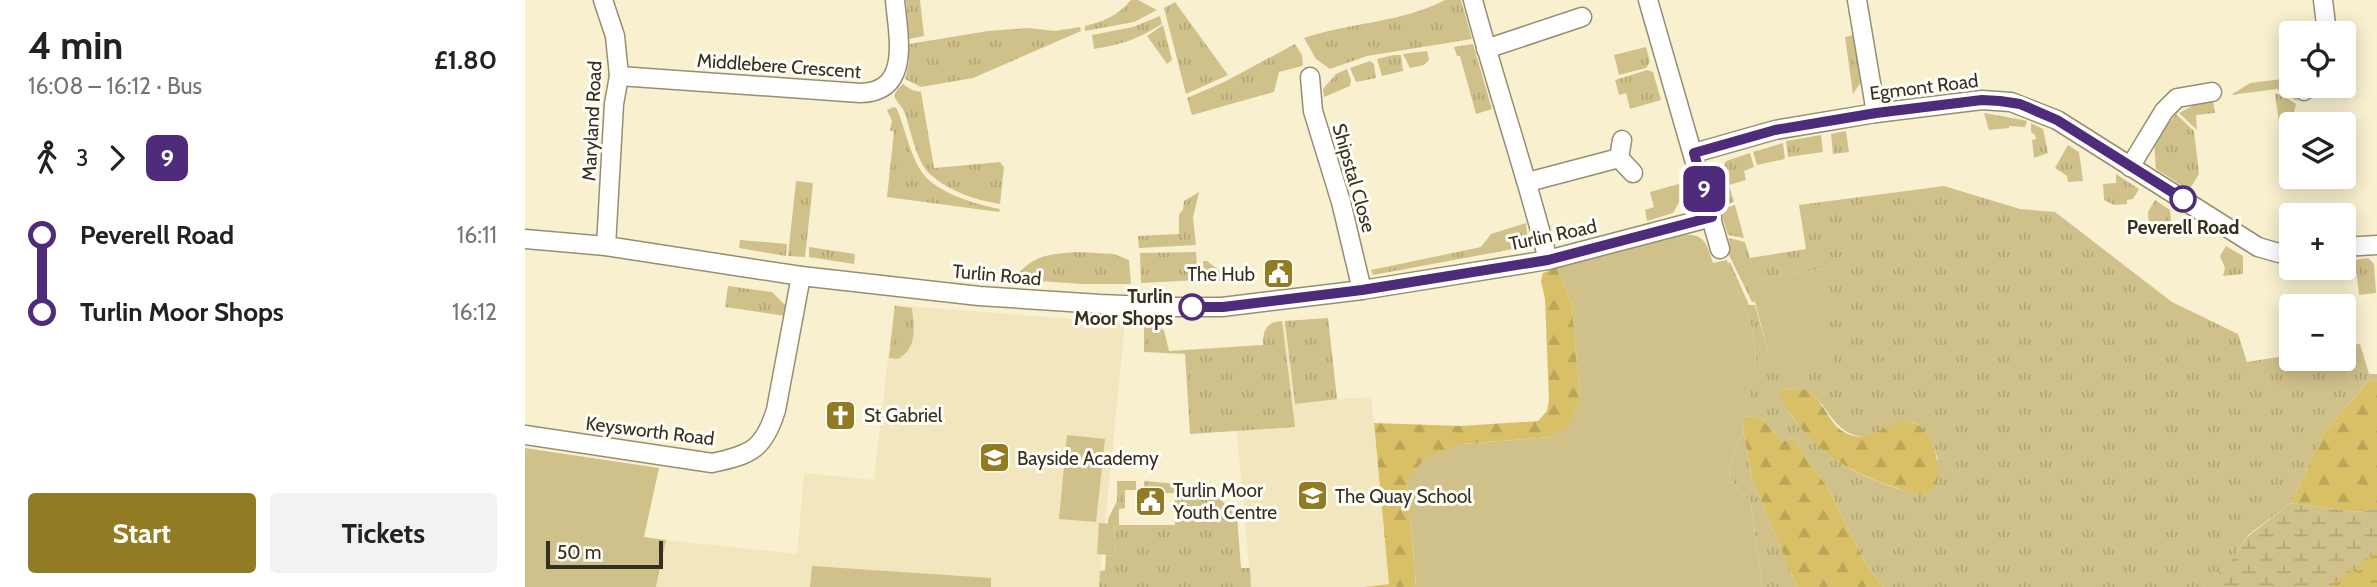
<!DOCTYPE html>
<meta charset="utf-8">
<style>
:root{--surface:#fff;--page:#f2f2f2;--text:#222;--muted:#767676;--accent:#927c23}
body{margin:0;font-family:Cabin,sans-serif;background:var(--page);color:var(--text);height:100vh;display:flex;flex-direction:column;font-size:26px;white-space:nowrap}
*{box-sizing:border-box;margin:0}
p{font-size:23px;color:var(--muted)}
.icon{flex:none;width:38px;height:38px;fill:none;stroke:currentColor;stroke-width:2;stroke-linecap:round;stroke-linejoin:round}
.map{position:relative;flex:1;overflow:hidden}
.side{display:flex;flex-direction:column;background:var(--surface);width:525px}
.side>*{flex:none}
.badge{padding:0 14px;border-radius:10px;font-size:24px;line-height:46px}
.fabs{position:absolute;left:1754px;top:21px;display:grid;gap:14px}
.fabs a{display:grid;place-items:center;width:77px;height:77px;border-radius:7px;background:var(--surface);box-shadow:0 4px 18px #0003;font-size:35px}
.scale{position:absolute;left:21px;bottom:18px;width:117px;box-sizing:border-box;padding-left:7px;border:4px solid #332f23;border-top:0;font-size:19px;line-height:24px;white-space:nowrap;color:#332f23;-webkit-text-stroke:5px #fffdf6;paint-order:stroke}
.map>.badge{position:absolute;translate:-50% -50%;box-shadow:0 0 0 4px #fff}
.legs{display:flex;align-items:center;gap:10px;height:77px;padding:0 28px;font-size:23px}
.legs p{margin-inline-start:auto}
.summary{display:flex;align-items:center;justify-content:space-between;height:119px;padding:0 28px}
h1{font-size:38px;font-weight:800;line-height:52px}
.primary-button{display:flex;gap:14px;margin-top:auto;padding:14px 28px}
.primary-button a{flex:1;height:80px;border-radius:7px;background:var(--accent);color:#fff;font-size:28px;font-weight:800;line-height:80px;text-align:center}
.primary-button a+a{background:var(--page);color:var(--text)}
ul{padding:0 28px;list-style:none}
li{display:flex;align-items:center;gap:24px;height:77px;font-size:26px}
li i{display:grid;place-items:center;width:10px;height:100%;margin:0 9px;background:currentColor}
li i::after{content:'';width:18px;height:18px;margin:-9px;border:5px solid;border-radius:50%;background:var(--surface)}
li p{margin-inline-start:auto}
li:first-child i{background:linear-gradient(#0000 50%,currentColor 0)}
li:last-child i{background:linear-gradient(currentColor 50%,#0000 0)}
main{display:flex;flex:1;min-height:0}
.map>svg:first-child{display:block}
.built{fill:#f1e6be}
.grass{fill:url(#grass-tufts);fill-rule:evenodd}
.forest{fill:url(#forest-firs)}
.wetland{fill:url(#wetland-marsh)}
.park{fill:#d0c18b}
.water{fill:url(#water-ripples)}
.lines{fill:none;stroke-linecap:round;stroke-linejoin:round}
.minor-casing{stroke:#978e71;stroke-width:21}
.minor{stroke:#fff;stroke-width:18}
.line-1-casing{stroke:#fff;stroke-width:16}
.line-1{stroke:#4e2b7b;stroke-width:10}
.stop-1-dot{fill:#fff;stroke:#4e2b7b;stroke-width:3.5}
.labels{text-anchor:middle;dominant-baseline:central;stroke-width:6;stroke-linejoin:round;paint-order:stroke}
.street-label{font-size:19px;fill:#332f23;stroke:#fffdf6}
.stop-label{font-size:19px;font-weight:bold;fill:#332f23;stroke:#fffdf6}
.poi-label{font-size:19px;fill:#332f23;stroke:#fffdf6;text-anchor:start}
</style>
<main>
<section class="side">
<div class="summary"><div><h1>4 min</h1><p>16:08 – 16:12 · Bus</p></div><b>£1.80</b></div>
<div class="legs"><svg class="icon" aria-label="walk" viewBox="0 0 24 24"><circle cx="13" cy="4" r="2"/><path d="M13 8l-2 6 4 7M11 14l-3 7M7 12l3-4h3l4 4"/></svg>3<svg class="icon" aria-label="forward" viewBox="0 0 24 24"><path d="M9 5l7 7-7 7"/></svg><b class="badge" style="background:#4e2b7b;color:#fff">9</b></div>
<ul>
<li><i style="color:#4e2b7b"></i><b>Peverell Road</b><p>16:11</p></li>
<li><i style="color:#4e2b7b"></i><b>Turlin Moor Shops</b><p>16:12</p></li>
</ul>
<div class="primary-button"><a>Start</a><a>Tickets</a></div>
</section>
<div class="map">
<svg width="1852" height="587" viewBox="0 0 1852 587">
<defs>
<pattern id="grass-tufts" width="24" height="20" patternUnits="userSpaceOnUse" patternTransform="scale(1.75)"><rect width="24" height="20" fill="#d0c18b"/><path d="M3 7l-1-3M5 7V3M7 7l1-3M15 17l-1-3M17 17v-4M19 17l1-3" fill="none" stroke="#b3a678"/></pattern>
<pattern id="forest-firs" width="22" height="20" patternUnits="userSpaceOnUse" patternTransform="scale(1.75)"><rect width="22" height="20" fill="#d9c067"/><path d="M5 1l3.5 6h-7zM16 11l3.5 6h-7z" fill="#bba559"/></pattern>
<pattern id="wetland-marsh" width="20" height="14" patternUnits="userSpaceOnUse" patternTransform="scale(1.75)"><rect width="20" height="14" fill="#d0c18b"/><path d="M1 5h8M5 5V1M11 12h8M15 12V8" fill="none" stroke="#b3a678"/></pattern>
<pattern id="water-ripples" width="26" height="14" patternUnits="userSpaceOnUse" patternTransform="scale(1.75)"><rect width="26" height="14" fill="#d8c067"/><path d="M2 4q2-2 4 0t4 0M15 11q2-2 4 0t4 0" fill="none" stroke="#baa559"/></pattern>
</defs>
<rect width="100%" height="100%" fill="#f9f0cf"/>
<g class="built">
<polygon points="369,305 600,323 574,587 131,587 141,540 272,554 279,473 349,480"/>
<polygon points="803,318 812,399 846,397 864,584 839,587 726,587 704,347 738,345 739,331 749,322"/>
</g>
<g class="grass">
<polygon points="381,0 395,0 399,36 384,39"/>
<path d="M606,0H613L632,10L609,22L560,31V26C580,21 592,16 606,0Z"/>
<path d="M920,0H936L947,39L842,56L805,69L791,59L779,38C826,22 876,23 920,0Z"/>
<polygon points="650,2 703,75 661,94 639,8"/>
<path d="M635,16L637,24C611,40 598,44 569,49L567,35L608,27Z"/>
<polygon points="638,25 647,60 642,64 622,36"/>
<polygon points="555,27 556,31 448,78 396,87 380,79 384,62 384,44 463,31 503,28 530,31"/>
<polygon points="1328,35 1336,82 1328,94 1320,37"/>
<polygon points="770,44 777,55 778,64 777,66 754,72 749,92 667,115 662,98 699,82"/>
<polygon points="948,44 967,109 951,114 935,56 932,56 929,47"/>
<polygon points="1121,47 1125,62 1121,68 1094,75 1089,55"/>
<polygon points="902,51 904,60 899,65 885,68 878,54"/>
<polygon points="869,55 876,55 878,71 857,76 852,59"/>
<polygon points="845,61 849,64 851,78 831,82 825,68"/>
<polygon points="822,69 826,80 825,86 799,97 798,89 811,74"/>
<polygon points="1122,70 1128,72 1136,100 1105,109 1101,93 1094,95 1090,80"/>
<polygon points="1766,78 1766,86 1770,86 1772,101 1752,89 1706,95 1725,83"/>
<path d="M378,84L387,90L396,92L409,168L475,162L479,167L475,204C451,200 425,192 406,175C391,163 386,129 379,111C377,107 371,101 370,97C369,92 375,87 378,84Z"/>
<polygon points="1750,94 1755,94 1771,104 1769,112 1776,121 1754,123"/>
<polygon points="1688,101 1690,113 1671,115 1672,130 1654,113 1671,104"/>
<path d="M369,107L372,109C380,129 385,154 396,171C409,192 452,205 475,209L474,212L362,197L369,132L365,130L367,121L362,110Z"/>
<polygon points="1459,113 1498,120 1502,121 1500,127 1484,126 1484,128 1464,130"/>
<polygon points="1651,114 1669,131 1674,174 1664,190 1631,169 1629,142"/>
<polygon points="1506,123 1518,129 1523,153 1509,158 1507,140 1511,139 1510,135 1506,132"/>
<polygon points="1321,131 1324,152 1308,154 1306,134"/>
<polygon points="1296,135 1298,152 1263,157 1261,141"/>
<polygon points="1258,143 1260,159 1232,165 1228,152"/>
<polygon points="1543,145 1554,152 1558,181 1543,182 1542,176 1530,168"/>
<polygon points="1225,153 1229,167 1219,171 1221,180 1204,185 1209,202 1194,206 1189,186 1201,161"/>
<polygon points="1591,174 1614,189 1608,199 1602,200 1602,204 1589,205 1579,200 1578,184 1591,183"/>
<polygon points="271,181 288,183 280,257 263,256"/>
<polygon points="1161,182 1162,188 1148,213 1122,221 1120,210 1129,207 1125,192"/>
<path d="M1419,186L1495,209L1530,212L1647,302L1713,334L1722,362L1766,355V359H1818V347L1835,344L1844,374H1852V380L1846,382L1845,379L1799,433L1766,503L1723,535L1705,562L1678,587H1358L1340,562L1303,488L1268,439L1257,441L1237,419L1220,416L1231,360L1228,331L1203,263L1205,262L1224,305H1230L1243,352L1297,269L1221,281L1230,302H1227L1204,255L1202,247L1205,244L1203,238L1220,242L1225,258L1281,249L1274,205ZM1273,388C1298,390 1303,427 1329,435C1368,448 1386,384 1413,459L1395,494C1347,484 1304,463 1273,424C1263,413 1258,405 1259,390Z"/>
<polygon points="674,192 668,218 671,245 614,248 613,236 654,234 654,214 658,210 659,201"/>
<polygon points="1630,200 1645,210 1647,232 1629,234 1624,230 1623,212"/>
<polygon points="1210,205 1219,238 1203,235 1195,210"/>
<polygon points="1001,223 1003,241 999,247 848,275 846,270 956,247 966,234"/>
<polygon points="215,240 262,244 261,256 214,248"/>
<polygon points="1701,246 1718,256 1718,274 1698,276 1700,268 1695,256"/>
<polygon points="284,247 330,254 329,264 284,257"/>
<path d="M552,252L589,254L604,260L606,284H557L489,279C507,255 524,254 552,252Z"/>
<polygon points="671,252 673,280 616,283 615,253"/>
<polygon points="1843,258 1849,264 1851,293 1834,295 1830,260"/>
<polygon points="678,261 682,261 706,280 680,282"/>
<polygon points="203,286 247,292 261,306 260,316 200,307"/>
<path d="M370,306L387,308C389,329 393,347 373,359L364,358Z"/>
<polygon points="803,318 812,399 770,404 760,321"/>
<path d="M757,321L770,427L665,434L660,354L619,352V325L631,326L639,330L644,351L738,345C738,330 741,322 757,321Z"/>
<polygon points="1218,430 1227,478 1272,587 1237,587 1226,503 1206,481 1204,467"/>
<polygon points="592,481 611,481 611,490 600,490 600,508 594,509 594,525 650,525 650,493 619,493 619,481 686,487 687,491 712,516 716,568 725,568 726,587 574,587 575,571 580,570 581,555 591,556 589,524 583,524 583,519 592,501"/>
</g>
<g class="forest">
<polygon points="1032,268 1047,305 1055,399 1044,427 1025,437 936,444 882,481 891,587 839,587 864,584 849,423 935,426 1013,421 1022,411 1024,400 1020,299 1016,281 1018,273"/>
<polygon points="1846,378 1846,382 1852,380 1852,509 1831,512 1766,503 1799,433"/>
<path d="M1273,388C1297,390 1300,421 1319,432C1341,445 1356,427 1376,422C1400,417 1411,447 1413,466C1415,479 1412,486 1401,494C1390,495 1379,490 1369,487C1319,471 1276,442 1254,393L1259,390Z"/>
<polygon points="1220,416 1237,419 1257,441 1268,439 1303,488 1340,562 1358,587 1272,587 1227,478 1218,430"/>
</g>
<polygon class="wetland" points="1766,503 1831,512 1852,509 1852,587 1678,587 1705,562 1722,537"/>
<g class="park">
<path d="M1155,235C1180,233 1181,242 1188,263L1202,260L1228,331L1231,360L1218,430L1204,467L1206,481L1226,503L1237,587H888L891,586L882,481L900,458L936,444L1025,437L1044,426L1055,399L1047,305L1032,268Z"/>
<polygon points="1297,269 1310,366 1261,370 1243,352 1230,302 1220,281"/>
<polygon points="542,435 580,439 571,522 534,519"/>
<polygon points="0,448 134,468 119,537 141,540 131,587 0,587"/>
<polygon points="574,523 589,524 591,556 572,554"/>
<polygon points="287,566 466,578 466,587 285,587"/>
</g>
<polygon class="water" points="1852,552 1852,587 1805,587"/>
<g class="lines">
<defs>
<g id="minor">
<polyline points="78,0 90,36 94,76 89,104 81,246"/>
<path d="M948,0C971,87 1001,173 1023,260"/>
<polyline points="1123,0 1195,249"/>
<polyline points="1332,0 1351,113"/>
<polyline points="1798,0 1802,33"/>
<polyline points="961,49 1057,17"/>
<path d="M94,76L335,93C387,92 373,36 370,0"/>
<polyline points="785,77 788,111 816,202 837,290"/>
<polyline points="1779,91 1785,86"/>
<polyline points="1169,153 1250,130 1351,113 1457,100 1486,102 1532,120 1733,247 1754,253 1766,252"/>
<polyline points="1094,158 1108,173"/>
<polyline points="1605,167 1639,111 1652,98 1687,92"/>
<polyline points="1003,182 1094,158 1097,140"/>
<polyline points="0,239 81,246 276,276 454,296 575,304 647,307 697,307 837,290 1023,260 1187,217"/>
<polyline points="1818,247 1852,245"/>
<path d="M0,435L187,463C226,455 239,449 251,410L276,276"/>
</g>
</defs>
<use href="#minor" class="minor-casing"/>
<use href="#minor" class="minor"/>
</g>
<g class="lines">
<defs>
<polyline id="line-1" points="667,307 698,307 837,290 1023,260 1187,217 1169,153 1250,130 1351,113 1457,100 1475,101 1495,104 1532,120 1658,199"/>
</defs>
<use href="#line-1" class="line-1-casing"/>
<use href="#line-1" class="line-1"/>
</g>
<defs>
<symbol id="civic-square" viewBox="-11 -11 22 22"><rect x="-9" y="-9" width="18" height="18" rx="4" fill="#927c23" stroke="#fffdf6"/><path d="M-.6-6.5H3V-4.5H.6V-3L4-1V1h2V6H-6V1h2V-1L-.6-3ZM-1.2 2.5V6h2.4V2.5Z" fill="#fff"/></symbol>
<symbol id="church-square" viewBox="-11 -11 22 22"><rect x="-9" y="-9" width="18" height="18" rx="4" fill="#927c23" stroke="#fffdf6"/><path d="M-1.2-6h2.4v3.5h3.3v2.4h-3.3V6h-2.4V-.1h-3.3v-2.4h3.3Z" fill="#fff"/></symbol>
<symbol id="school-square" viewBox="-11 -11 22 22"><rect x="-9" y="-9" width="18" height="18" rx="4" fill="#927c23" stroke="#fffdf6"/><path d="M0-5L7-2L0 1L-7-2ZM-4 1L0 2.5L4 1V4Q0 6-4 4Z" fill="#fff"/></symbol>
</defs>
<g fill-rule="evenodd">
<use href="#civic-square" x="736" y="256" width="35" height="35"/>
<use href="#church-square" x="298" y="398" width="35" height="35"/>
<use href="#school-square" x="452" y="440" width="35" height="35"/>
<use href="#school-square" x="770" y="478" width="35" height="35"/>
<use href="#civic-square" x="608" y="484" width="35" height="35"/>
</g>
<g class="stop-1-dot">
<circle cx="1658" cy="199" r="12"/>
<circle cx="667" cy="307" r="12"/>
</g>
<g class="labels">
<g class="street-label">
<text transform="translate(254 66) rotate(4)">Middlebere Crescent</text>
<text transform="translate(1399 87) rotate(-7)">Egmont Road</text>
<text transform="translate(67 121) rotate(-87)">Maryland Road</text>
<text transform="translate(829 178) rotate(74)">Shipstal Close</text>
<text transform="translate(1028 235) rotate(-12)">Turlin Road</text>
<text transform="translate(472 275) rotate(5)">Turlin Road</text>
<text transform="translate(125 431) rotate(7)">Keysworth Road</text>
</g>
<g class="stop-label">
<text x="1658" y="227">Peverell Road</text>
<text x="648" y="296" text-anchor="end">Turlin<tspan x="648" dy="22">Moor Shops</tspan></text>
</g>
<g class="poi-label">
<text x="730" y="274" text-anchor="end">The Hub</text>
<text x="339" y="415">St Gabriel</text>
<text x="492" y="458">Bayside Academy</text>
<text x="648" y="490">Turlin Moor<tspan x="648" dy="22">Youth Centre</tspan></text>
<text x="810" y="496">The Quay School</text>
</g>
</g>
</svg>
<div class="fabs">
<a><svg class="icon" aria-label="locate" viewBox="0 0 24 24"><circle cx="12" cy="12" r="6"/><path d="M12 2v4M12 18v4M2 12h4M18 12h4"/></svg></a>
<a><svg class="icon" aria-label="layers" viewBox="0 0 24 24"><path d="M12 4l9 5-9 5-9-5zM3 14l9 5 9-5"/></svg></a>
<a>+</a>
<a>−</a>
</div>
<div class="scale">50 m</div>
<b class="badge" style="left:1179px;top:189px;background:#4e2b7b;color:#fff">9</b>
</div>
</main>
